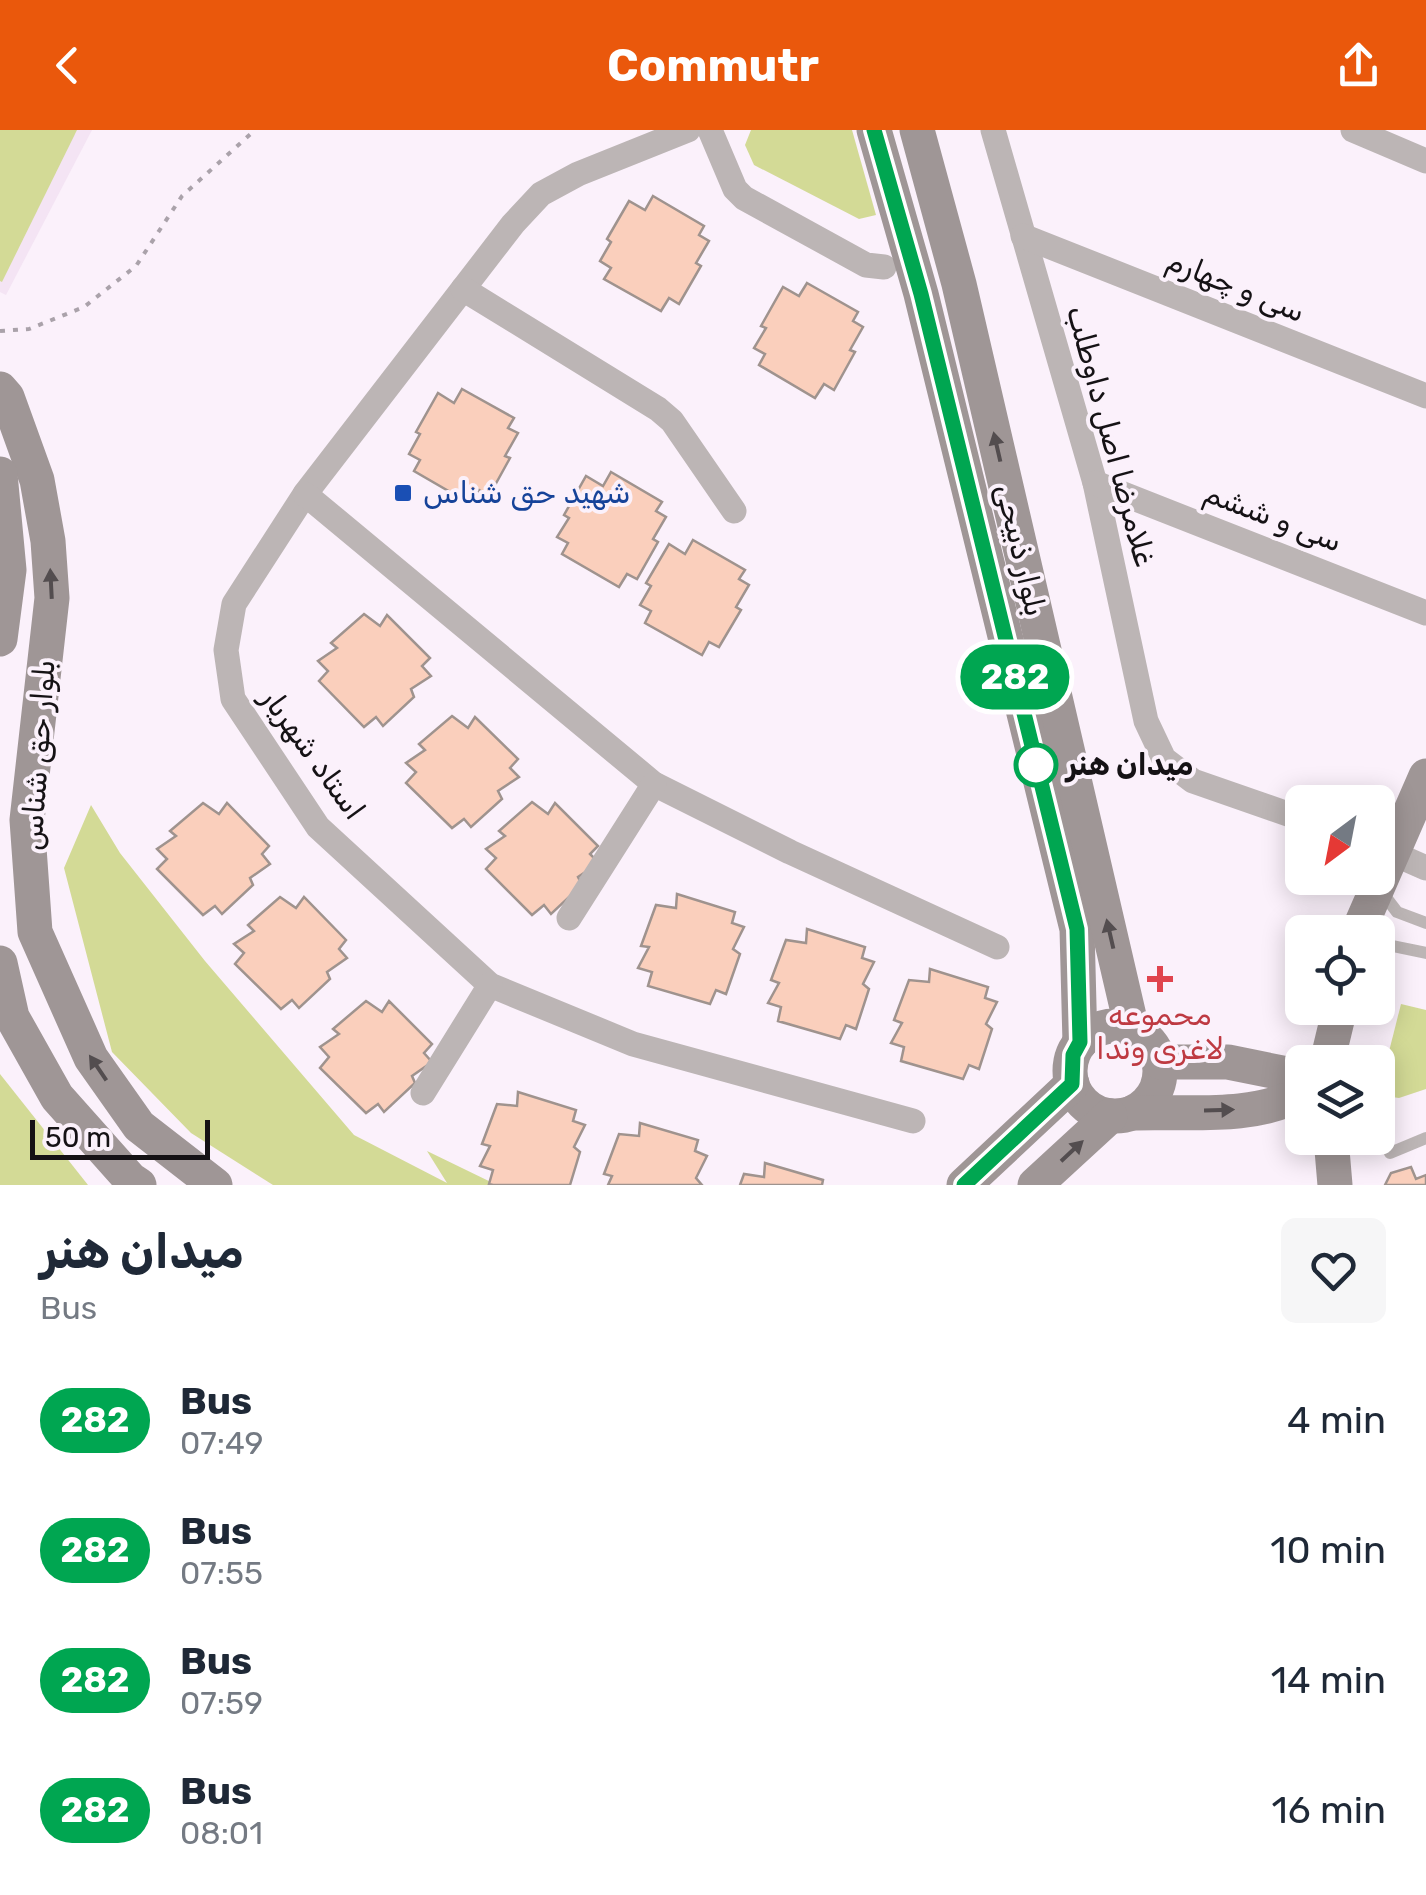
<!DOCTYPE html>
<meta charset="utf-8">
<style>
:root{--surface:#fff;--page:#f6f6f7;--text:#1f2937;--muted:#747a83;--accent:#ea580c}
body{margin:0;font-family:Rubik,Vazirmatn,sans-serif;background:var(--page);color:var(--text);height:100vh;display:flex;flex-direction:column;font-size:38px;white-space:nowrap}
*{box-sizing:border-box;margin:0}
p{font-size:32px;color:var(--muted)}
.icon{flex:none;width:55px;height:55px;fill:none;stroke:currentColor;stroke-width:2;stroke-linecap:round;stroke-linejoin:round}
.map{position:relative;height:1055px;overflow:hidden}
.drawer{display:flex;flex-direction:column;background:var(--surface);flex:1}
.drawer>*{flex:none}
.badge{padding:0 20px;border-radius:32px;font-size:35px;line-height:65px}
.needle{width:65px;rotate:212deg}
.buttons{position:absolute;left:1285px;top:655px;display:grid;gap:20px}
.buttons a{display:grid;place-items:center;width:110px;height:110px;border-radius:15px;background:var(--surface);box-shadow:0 5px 25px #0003;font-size:50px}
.scale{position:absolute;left:30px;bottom:25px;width:180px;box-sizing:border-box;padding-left:10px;border:5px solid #151215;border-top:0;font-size:28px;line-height:35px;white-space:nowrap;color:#151215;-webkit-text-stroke:8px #fbf1fb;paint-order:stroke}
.map>.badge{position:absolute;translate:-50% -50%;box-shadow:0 0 0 5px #fff}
.round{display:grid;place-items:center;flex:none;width:105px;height:105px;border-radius:15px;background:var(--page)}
.summary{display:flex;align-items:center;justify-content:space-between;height:170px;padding:0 40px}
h1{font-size:48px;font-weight:700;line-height:75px}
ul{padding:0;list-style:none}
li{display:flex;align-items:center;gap:30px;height:130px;padding:0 40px}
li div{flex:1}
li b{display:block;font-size:38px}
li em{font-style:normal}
li .badge{min-width:110px;font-weight:700;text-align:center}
header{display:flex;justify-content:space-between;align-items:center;height:130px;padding:0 40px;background:var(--accent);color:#fff;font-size:45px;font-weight:700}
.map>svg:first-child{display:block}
.built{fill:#f4e4f4}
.green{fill:#d3da96}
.building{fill:#facfbc;stroke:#9f938e;stroke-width:2.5}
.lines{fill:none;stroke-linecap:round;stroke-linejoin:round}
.path{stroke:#aaa2aa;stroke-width:4;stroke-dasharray:5 8;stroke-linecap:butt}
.lane{stroke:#bcb5b5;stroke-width:12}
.street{stroke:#bcb5b5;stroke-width:25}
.secondary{stroke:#9f9696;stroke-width:35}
.oneway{fill:#534d4f}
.line-casing{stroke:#fff;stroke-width:22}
.line{stroke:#00a651;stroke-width:15}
.transit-dot{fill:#1a4fb4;stroke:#fbf1fb;stroke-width:4}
.stop-dot{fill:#fff;stroke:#00a651;stroke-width:5}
.health-dot{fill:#e0444e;stroke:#fbf1fb;stroke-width:4}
.labels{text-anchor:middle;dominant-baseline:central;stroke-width:8;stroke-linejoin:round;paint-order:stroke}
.street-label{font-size:30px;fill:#151215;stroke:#fbf1fb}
.transit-label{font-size:30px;fill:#164399;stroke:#fbf1fb;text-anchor:start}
.stop-label{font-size:30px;font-weight:bold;fill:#151215;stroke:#fbf1fb;text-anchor:start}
.health-label{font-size:30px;fill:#be3a42;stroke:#fbf1fb}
</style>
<header><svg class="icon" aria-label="back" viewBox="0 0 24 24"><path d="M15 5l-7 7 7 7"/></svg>Commutr<svg class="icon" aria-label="share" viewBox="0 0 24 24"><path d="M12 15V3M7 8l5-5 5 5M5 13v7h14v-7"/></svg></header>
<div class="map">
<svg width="1426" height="1055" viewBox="0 0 1426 1055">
<rect width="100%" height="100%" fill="#fbf1fb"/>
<polygon class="built" points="0,0 92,0 6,165 0,162"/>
<g class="green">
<polygon points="0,0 77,0 2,152 0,151"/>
<polygon points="751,0 852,0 876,85 859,89 754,35 745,15"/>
<polygon points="91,675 120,723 205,831 354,1005 447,1053 427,1021 497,1055 273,1055 191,1003 112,922 64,738"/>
<polygon points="1401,874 1426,880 1426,959 1399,968 1378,965"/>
<polygon points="0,944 88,1055 0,1055"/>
</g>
<g class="building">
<polygon points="653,66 704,96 699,105 709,111 696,133 701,136 679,174 669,168 661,181 604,149 611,138 600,131 611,112 607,109 629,71 645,80"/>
<polygon points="807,153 858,182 853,191 863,197 850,220 855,222 834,260 824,254 815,268 759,235 765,224 754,218 766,198 761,196 783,157 799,166"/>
<polygon points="462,259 514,288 508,298 518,303 505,326 510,328 489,366 479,360 471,374 414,341 420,330 409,324 420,304 416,302 438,263 454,273"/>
<polygon points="611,342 662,372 656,381 666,387 653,409 658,412 637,449 627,444 619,457 562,424 568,413 557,407 569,388 564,385 586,346 603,356"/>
<polygon points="693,410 745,440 739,449 749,455 736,477 741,480 719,517 709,512 702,525 645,493 651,481 640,475 651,456 646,453 669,414 685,424"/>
<polygon points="364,484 380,496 387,485 430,528 422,536 431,546 411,559 414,567 383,596 376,587 364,597 319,551 328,541 318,531 337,518 331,513"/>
<polygon points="452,586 468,598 475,587 518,629 510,638 519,647 498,661 502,669 471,697 464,689 452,698 406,653 416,642 406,633 425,620 419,614"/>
<polygon points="532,672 548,684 555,673 598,716 590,724 599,733 578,747 582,755 551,784 544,775 532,785 486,739 496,728 486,719 505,706 499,701"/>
<polygon points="203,673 219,684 227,673 269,716 262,724 270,734 250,748 253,755 222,784 215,776 203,785 157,739 167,729 157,719 176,706 170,701"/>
<polygon points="677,764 735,782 732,793 744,797 733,819 740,824 726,864 716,860 710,874 648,856 652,842 638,838 649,817 641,816 656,775 676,778"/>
<polygon points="280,767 296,778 304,767 346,810 339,819 347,828 327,842 330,849 299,878 292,870 281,879 235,834 244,823 234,814 254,801 248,795"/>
<polygon points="807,799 865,817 862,828 874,832 863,854 869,859 856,899 846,895 840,909 778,891 781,877 768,873 779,853 771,850 786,810 806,813"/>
<polygon points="930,839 988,857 985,868 997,872 986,894 992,899 979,939 969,935 963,949 901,931 904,917 891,913 902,893 894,890 909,850 929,852"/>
<polygon points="366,871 382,882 389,871 432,914 424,923 432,932 412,946 415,953 384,982 378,974 366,983 320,938 329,927 320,917 339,904 333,899"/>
<polygon points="518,962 576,980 573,991 585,995 574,1017 580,1022 570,1055 493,1055 489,1054 493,1040 480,1036 490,1016 482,1014 497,974 517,976"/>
<polygon points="640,993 698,1010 695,1021 707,1026 696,1048 702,1055 608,1055 612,1046 604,1044 619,1004 639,1006"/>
<polygon points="765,1033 823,1050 822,1055 740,1055 744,1044 764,1047"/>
<polygon points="1411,1037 1416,1049 1426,1045 1426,1055 1385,1055 1391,1043"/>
</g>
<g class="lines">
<polyline class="path" points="0,201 29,199 84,177 136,136 182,66 255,0"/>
<g class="lane">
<polyline points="1381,761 1397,782 1426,793"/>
<polyline points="1378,813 1426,823"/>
<polyline points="1390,1023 1426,1008"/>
</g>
<g class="street">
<polyline points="688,0 578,44 541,64 513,94 305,364 234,474 226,520 233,569 318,697 490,855 633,914 913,991"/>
<polyline points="710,0 735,59 744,68 866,135 884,137"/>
<polyline points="993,0 1095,353 1146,591 1164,629 1193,651 1302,689"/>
<polyline points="1353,0 1426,31"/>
<polyline points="1023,106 1426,266"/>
<polyline points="463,159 658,279 672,291 734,381"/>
<polyline points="1095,353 1426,483"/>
<polyline points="305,364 654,654 790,722 997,817"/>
<polyline points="1392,723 1426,738"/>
<polyline points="569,788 654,654"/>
<polyline points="423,963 490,855"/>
</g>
<g class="secondary">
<polyline points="874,0 921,164 1077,799 1080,913"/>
<polyline points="917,0 959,154 1132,899"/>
<polyline points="0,259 7,267 37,350 48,411 52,468 27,690 35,802 91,928 139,996 215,1055"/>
<polyline points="0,344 9,440 0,509"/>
<polyline points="1358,802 1426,646"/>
<polyline points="0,833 12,887 57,967 130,1049 139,1055"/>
<circle cx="1115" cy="941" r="45"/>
<polyline points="1160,932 1228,932 1302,947"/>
<polyline points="1327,932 1340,878"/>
<path d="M1132,983C1187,981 1253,990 1302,963"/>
<polyline points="1331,1008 1335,1055"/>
<polyline points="964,1055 1072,954"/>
<polyline points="1035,1055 1110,986"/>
</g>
</g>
<defs><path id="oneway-solid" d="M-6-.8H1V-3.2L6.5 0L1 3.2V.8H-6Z" transform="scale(2.5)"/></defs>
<g class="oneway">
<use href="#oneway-solid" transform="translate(997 317) rotate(-103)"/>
<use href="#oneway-solid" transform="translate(51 454) rotate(-93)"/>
<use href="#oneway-solid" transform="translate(1110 804) rotate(-103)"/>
<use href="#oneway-solid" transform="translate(98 938) rotate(-124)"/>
<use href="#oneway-solid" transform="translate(1219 980) rotate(-2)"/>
<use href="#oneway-solid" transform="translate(1072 1021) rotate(-43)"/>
</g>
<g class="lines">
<defs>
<polyline id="line" points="874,0 921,164 1077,799 1080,912 1073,925 1072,954 964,1055"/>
</defs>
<use href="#line" class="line-casing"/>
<use href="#line" class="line"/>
</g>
<rect class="transit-dot" x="393" y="353" width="20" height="20" rx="5"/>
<circle class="stop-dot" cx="1036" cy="635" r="20"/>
<path class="health-dot" d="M1155 834h10v10h10v10h-10v10h-10v-10h-10v-10h10z"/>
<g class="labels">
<g class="street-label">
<text transform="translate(1236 156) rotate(22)">سی و چهارم</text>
<text transform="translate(1111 306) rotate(75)">غلامرضا اصل داوطلب</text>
<text transform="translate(1273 387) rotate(21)">سی و ششم</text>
<text transform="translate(1021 420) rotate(77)">بلوار ذبیحی</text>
<text transform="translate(313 624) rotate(54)">استاد شهریار</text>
<text transform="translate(38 625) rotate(-86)">بلوار حق شناس</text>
</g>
<g class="transit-label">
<text x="423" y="363">شهید حق شناس</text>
</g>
<g class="stop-label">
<text x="1066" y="635">میدان هنر</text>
</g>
<g class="health-label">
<text x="1160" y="885">محموعه<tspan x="1160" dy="34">لاغری وندا</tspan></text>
</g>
</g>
</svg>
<div class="buttons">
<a><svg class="needle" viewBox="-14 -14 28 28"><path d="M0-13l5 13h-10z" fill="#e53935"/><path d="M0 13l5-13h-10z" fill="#747a83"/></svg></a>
<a><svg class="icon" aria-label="locate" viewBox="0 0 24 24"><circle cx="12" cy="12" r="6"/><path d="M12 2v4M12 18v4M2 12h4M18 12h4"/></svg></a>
<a><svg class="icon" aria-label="layers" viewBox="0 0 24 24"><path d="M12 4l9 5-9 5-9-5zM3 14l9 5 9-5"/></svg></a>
</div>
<div class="scale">50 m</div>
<b class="badge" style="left:1015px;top:547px;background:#00a651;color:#fff">282</b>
</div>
<section class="drawer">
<div class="summary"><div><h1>میدان هنر</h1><p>Bus</p></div><a class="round"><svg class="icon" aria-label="heart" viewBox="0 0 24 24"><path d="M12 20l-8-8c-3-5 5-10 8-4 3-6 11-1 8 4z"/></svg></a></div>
<ul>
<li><span class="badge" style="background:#00a651;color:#fff">282</span><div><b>Bus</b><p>07:49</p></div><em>4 min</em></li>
<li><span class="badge" style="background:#00a651;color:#fff">282</span><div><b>Bus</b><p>07:55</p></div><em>10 min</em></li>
<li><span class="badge" style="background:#00a651;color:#fff">282</span><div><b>Bus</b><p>07:59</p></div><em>14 min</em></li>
<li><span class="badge" style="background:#00a651;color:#fff">282</span><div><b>Bus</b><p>08:01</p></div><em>16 min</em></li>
</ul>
</section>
